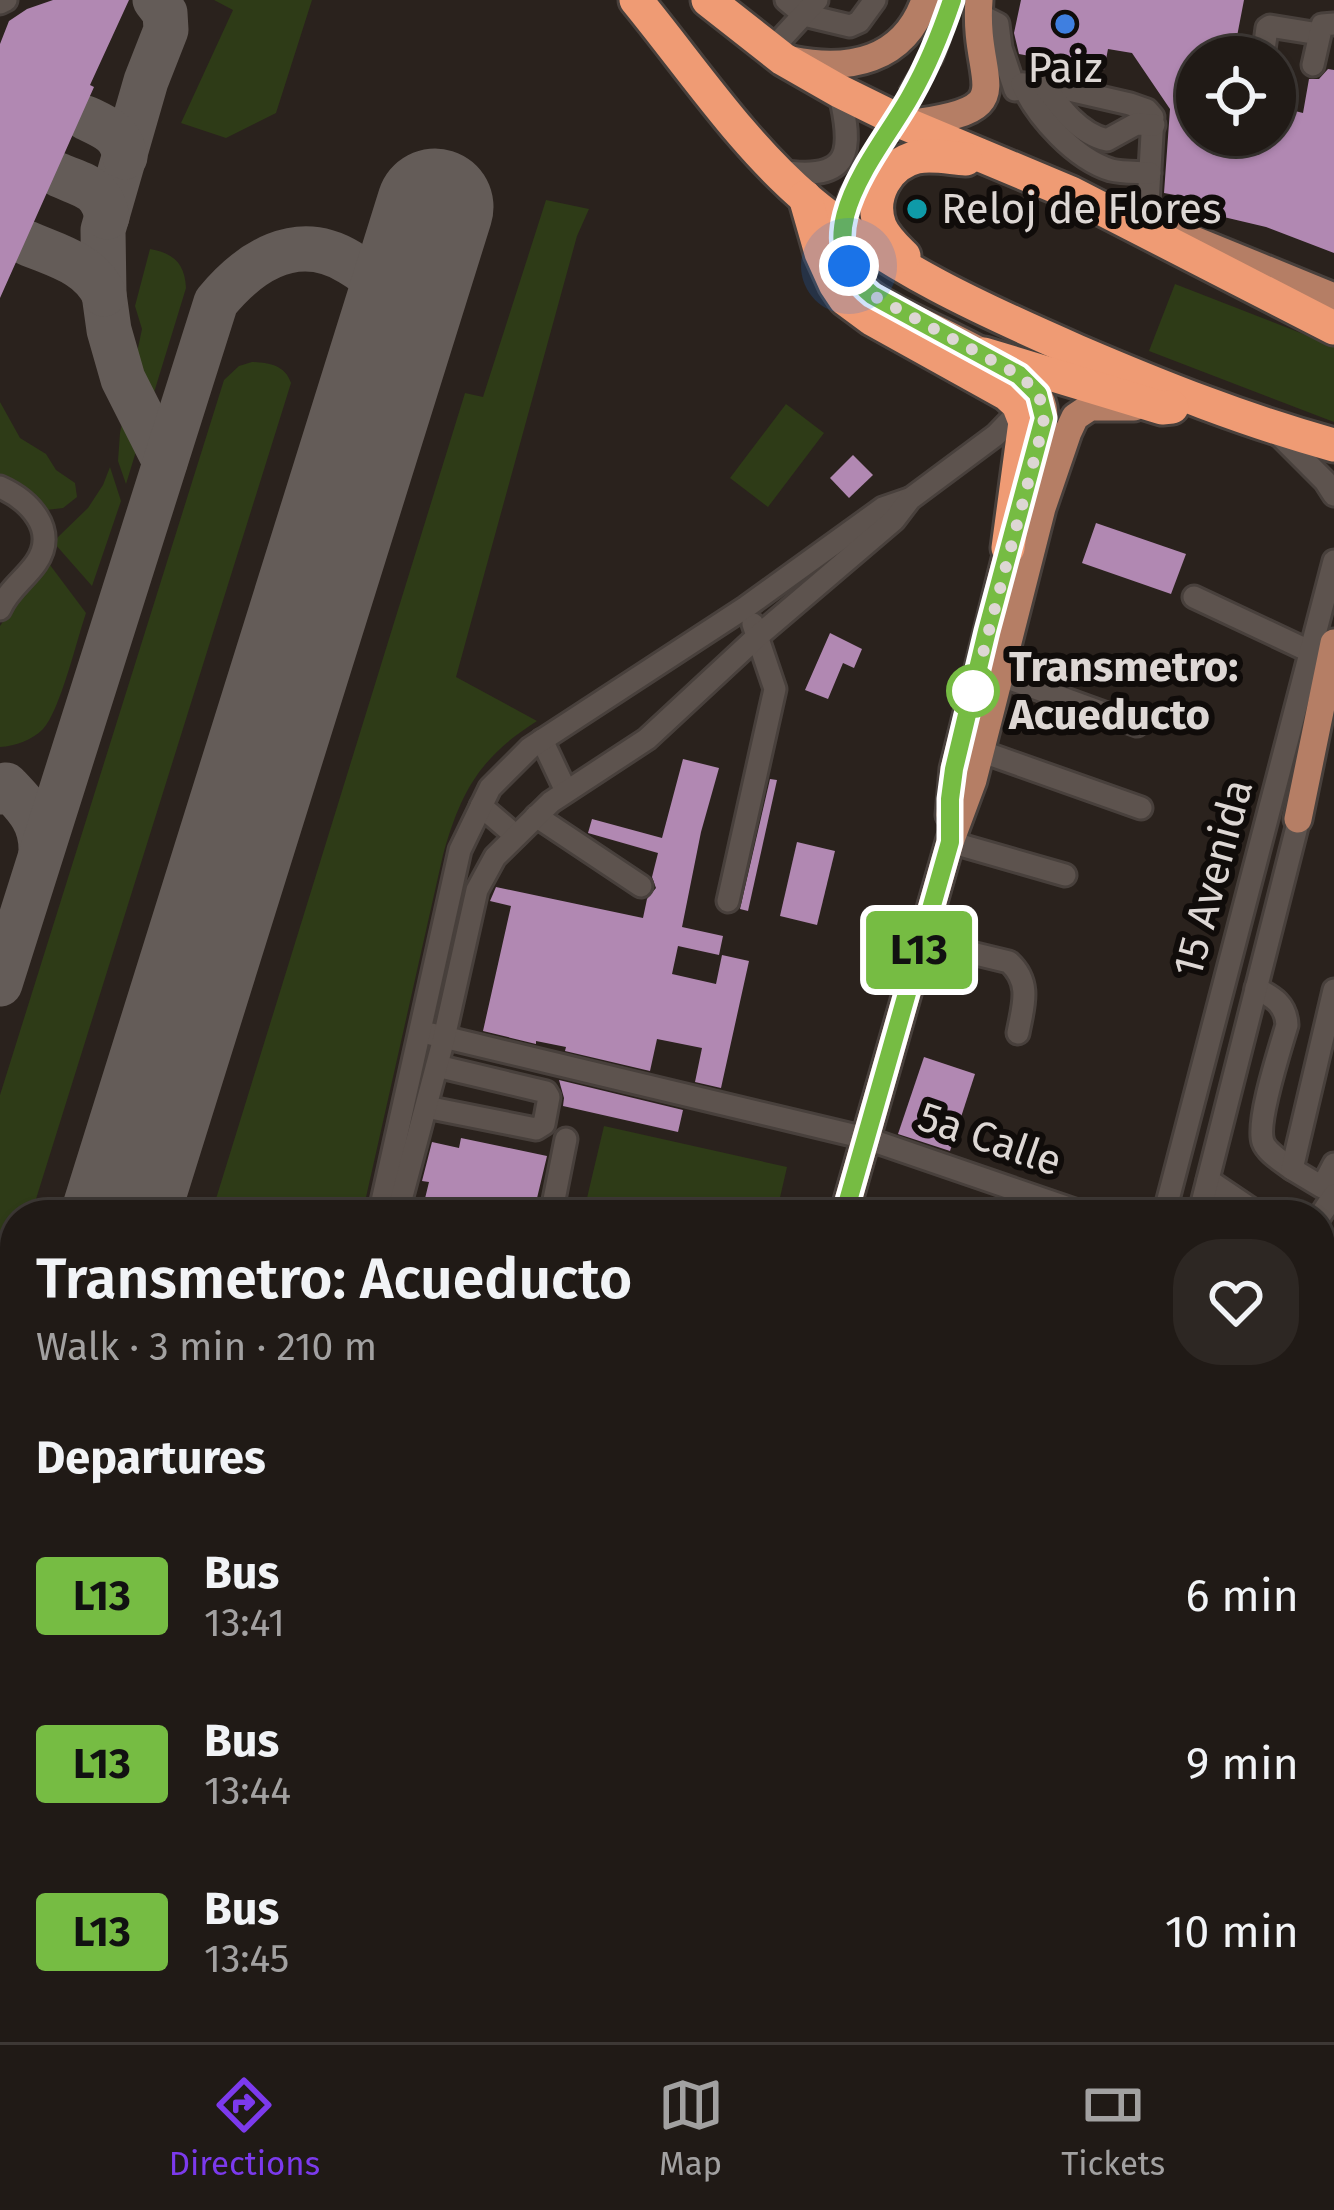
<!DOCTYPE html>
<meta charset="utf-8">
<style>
:root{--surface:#201a16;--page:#2d2723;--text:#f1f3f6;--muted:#a2a1a1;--line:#3d3835;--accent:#7c3aed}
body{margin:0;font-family:"Fira Sans",sans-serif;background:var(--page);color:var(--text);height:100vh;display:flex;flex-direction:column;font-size:45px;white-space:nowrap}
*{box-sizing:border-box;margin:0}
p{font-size:39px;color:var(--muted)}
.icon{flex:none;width:66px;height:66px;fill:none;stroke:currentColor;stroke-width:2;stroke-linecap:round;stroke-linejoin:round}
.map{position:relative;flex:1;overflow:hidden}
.details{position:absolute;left:0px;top:1200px;width:1335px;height:843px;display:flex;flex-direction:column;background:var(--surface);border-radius:48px 48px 0 0;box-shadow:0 3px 9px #0004,0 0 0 3px var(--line)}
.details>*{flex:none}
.badge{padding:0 24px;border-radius:9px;font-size:42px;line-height:78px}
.controls{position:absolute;left:1176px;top:36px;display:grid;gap:24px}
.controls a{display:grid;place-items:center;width:120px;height:120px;border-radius:50%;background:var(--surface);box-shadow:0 3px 9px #0004,0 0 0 3px var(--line);font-size:60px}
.you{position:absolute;width:60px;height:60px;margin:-30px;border:9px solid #fff;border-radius:50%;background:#1a73e8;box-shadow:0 0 0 18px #1a73e833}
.map>.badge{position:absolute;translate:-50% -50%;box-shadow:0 0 0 6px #fff}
h2{padding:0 36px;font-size:45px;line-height:108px}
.round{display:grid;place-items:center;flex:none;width:126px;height:126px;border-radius:48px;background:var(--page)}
.head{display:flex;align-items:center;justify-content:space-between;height:204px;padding:0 36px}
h1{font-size:57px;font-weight:600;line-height:90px}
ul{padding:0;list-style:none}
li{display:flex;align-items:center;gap:36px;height:168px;padding:0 36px}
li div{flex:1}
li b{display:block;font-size:45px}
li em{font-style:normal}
li .badge{min-width:132px;font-weight:700;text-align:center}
.menu{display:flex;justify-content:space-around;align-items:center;height:168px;border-top:3px solid var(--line);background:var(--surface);font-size:33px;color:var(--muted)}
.menu a{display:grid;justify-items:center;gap:6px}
.menu .active{color:var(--accent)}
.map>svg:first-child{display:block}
.green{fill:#2e3b17}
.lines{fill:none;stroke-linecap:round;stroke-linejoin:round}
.taxiway{stroke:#645c58;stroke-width:45}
.runway{stroke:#645c58;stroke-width:117}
.building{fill:#b188b2}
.major-tunnel{stroke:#453d38;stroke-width:27;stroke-dasharray:27 14;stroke-linecap:butt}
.minor-casing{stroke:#48403c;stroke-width:27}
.major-casing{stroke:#48403c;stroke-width:33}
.highway-casing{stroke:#48403c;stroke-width:39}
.minor{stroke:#5d534e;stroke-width:21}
.major{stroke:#b57e65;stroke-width:27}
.highway{stroke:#ef9b74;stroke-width:33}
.line-casing{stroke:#fff;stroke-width:27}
.line{stroke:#76bc43;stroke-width:18}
.walk{stroke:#ddd7d4;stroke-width:12;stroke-dasharray:0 21.6}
.shop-dot{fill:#3f7fe0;stroke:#100c0a;stroke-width:4.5}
.culture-dot{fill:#0f9aa8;stroke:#100c0a;stroke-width:4.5}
.stop-dot{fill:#fff;stroke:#76bc43;stroke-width:6}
.labels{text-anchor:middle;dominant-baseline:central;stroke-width:12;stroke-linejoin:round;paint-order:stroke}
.poi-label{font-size:42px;fill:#ddd7d4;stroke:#100c0a}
.stop-label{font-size:42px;font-weight:bold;fill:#ddd7d4;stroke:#100c0a;text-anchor:start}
.street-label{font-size:42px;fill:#ddd7d4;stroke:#100c0a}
</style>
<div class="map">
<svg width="1334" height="2042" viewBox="0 0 1334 2042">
<rect width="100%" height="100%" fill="#2a221d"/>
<g class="green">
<polygon points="214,0 312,0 276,113 226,138 181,123 233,10"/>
<path d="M546,200L589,209L577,236L456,677L537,721C480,757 461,791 443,855L362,1215H211L465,393L483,397Z"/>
<path d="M150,249C173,253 185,263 186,288L126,484L118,461L120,433L142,329L135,306Z"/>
<polygon points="1175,284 1334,346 1334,422 1149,351"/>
<path d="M252,362C269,363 285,365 291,383L31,1215H15V1241L0,1242V1095L224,380L239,366Z"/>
<polygon points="0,402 20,438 46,454 56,470 75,483 77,497 63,508 46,510 33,497 0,476"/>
<polygon points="786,404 824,433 768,507 730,478"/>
<polygon points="110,467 121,501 92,586 55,544 58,537 88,508 103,485"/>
<path d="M50,565L86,613C77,639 60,711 43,729C32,740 16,746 0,747V626L30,582Z"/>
<polygon points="604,1126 787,1167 776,1215 583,1215"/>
</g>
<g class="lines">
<g class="taxiway">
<polyline points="155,0 165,13 166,30 146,81 103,230 104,294 109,330 123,379 165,462"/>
<path d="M86,118C107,128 121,133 125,157"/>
<path d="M59,175C84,186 101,187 107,217"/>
<path d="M27,243C57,256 89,263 104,294"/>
<path d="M0,792L6,785C26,806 42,821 41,852"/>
<path d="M0,984L216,302C249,262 297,230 349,262C363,270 376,279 384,294C390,304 393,319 397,330"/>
<polyline points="0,1348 15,1353"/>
<polyline points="0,1624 15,1633"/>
<polyline points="0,1799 15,1930"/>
<polyline points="0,1973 15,1993"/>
<polyline points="26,2028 28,2042"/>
<polyline points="383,2042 387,2028"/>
</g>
<g class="runway">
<polyline points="120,1215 435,207"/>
<polyline points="0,1599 15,1551"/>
</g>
</g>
<g class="building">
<polygon points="53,0 129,0 90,85 94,87 0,298 0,44 9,21 27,9"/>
<polygon points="1021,0 1244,0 1233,57 1197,57 1197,135 1235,135 1270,144 1272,135 1275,135 1279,107 1303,113 1309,79 1319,79 1328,69 1334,70 1334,253 1266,227 1211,214 1213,202 1164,193 1170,109 1132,53 1108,49 1104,70 1019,54 1014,33"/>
<polygon points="853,455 873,475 849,498 830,478"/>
<polygon points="1096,523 1186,554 1171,594 1082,563"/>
<polygon points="830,633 862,649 854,668 843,663 828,699 805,690"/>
<polygon points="683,759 719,768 701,832 682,927 723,936 719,955 678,946 672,974 716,984 722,955 749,961 721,1088 695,1082 702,1048 657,1039 650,1071 565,1051 566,1047 536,1041 536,1044 483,1031 511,906 490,901 496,887 643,918 647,899 656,888 652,877 658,853 588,833 592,819 662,838"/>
<polygon points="770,779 777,780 748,911 740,909"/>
<polygon points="797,842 835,851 817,925 780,916"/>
<polygon points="924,1057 975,1074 950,1151 898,1134"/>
<polygon points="559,1080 683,1110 678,1132 563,1106 564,1098"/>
<polygon points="461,1138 547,1156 533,1215 421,1215 429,1182 422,1181 432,1142 459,1148"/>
<polygon points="526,2028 589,2028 585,2042 522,2042"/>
<polygon points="718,2028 913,2028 910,2042 753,2042 718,2032"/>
</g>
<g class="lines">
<polyline class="major-tunnel" points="843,242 844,214 851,195 932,56 952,0"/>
<defs>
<g id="minor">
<polyline points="786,0 804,15 850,26 859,22 875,0"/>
<polyline points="0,3 6,0"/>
<polyline points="978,14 998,24 1001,48 1015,90 1022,84 1043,84 1130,104 1147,110 1153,117 1147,221"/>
<polyline points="771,50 817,0"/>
<polyline points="1263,57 1267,28 1270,26 1319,34"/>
<polyline points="1313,65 1322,25 1334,24"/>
<path d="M1022,84C1037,117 1075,159 1111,170C1123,173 1138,172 1150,173"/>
<path d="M1043,84C1059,106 1079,134 1107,140L1136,124L1154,125"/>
<path d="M779,171C852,182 854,152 839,91"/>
<polyline points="1277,433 1325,481 1334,495"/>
<path d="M0,487C29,500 59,530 36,563C25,579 8,590 0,609"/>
<polyline points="1194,597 1311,652"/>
<polyline points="999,675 1137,725"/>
<polyline points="542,740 566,791"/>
<polyline points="980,751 1141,808"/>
<polyline points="481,806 516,836"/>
<polyline points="536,816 641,886"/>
<polyline points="950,842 1065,875"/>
<polyline points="728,901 775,689 753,624"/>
<path d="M922,941L1009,962C1032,983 1023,1006 1018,1033"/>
<path d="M1256,988C1273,997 1286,1004 1287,1025C1280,1049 1256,1122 1263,1142C1267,1153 1283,1162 1292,1169"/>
<polyline points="1334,990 1292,1169 1322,1187 1334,1164"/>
<polyline points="431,1034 865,1138 1089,1215"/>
<polyline points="426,1107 536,1129 544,1124 549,1097 546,1092 437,1066"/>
<polyline points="1208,1180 1260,1215"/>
<polyline points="379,1215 460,850 490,788 530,748 746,607 883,508 909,499"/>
<polyline points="397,1215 444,1038 477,890 495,857 551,802 647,739 758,636 894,520 910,499 996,435 1021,409"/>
<polyline points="551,1215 566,1139"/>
<polyline points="1164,1215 1334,561"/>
<polyline points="1199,1215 1302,807"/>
<polyline points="1320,1216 1334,1195"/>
<polyline points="1320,1255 1334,1264"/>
<polyline points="1320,1304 1334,1309"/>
<polyline points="1320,1569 1334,1520"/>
<polyline points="1320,1880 1334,1886"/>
<polyline points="1320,1997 1334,2001"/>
<polyline points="1288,2028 1334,2040"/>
<polyline points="448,2042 452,2028"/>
<polyline points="945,2042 949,2028"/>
<polyline points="975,2042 979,2028"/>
<polyline points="1140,2042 1144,2028"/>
</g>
<g id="major">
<path d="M791,60C849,72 904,61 925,0"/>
<path d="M906,124C1028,109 972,87 979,0"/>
<polyline points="1177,233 1334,297"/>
<path d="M846,258C851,271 856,281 866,290C902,322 1033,359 1043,407C1047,427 1036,451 1030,471"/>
<polyline points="950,815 954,769 1013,531"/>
<polyline points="1298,819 1334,643"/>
<polyline points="844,1215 950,842 973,780 1042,508 1068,432 1075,417 1090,407 1134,407"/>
<polyline points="623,2042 627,2028"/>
</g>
<g id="highway">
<path d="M636,0C691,67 742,144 808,200C888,267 983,310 1077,351C1161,387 1246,421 1334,445"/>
<polyline points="708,0 783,59 839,91 906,124 1071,193 1334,328"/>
<polyline points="805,197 821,253 835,284 845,299 872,319 1007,394 1018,404 1025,422 1008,548"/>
<path d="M904,256C895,247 885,238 880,226C869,197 887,164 917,157C933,154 950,158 966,159"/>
<polyline points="984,354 1162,408 1172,407"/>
</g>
</defs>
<use href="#minor" class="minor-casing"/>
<use href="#major" class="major-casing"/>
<use href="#highway" class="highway-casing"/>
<use href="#minor" class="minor"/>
<use href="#major" class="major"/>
<use href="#highway" class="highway"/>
</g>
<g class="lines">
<defs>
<path id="line" d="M844,1215L950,842V799L954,769L987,631L1044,418L1038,394L1019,375L872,295C799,236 880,152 911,95C928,65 941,33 952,0"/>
</defs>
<use href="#line" class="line-casing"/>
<use href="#line" class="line"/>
<path class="walk" d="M849,266L854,277L872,295L1019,375C1037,390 1046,402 1043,426L973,691"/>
</g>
<circle class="shop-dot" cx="1065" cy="24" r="12"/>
<circle class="culture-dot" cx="917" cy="209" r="12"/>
<circle class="stop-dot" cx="973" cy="691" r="24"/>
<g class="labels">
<g class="poi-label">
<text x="1065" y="68">Paiz</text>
<text x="941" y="209" text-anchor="start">Reloj de Flores</text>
</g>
<g class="stop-label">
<text x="1009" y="667">Transmetro:<tspan x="1009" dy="48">Acueducto</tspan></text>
</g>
<g class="street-label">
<text transform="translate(1213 878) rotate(-75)">15 Avenida</text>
<text transform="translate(990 1139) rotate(19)">5a Calle</text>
</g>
</g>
</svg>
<div class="controls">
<a><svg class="icon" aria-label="locate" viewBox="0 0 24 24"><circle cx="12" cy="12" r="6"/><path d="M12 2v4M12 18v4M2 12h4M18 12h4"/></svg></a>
</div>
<div class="you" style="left:849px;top:266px"></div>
<b class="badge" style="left:919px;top:950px;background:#76bc43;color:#111">L13</b>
<section class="details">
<div class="head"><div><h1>Transmetro: Acueducto</h1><p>Walk · 3 min · 210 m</p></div><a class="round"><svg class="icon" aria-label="heart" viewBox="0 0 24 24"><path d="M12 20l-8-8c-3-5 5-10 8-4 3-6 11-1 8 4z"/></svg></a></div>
<h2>Departures</h2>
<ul>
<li><span class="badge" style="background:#76bc43;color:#111">L13</span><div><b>Bus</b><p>13:41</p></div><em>6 min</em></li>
<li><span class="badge" style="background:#76bc43;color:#111">L13</span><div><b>Bus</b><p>13:44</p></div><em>9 min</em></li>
<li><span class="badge" style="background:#76bc43;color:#111">L13</span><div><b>Bus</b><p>13:45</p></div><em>10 min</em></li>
</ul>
</section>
</div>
<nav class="menu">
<a class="active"><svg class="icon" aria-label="directions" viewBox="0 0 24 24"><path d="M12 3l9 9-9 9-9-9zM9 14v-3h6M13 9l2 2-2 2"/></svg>Directions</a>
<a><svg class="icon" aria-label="map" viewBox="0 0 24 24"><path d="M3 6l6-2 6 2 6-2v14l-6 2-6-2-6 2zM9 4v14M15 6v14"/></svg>Map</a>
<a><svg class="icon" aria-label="tickets" viewBox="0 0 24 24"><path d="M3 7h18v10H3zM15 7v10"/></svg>Tickets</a>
</nav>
